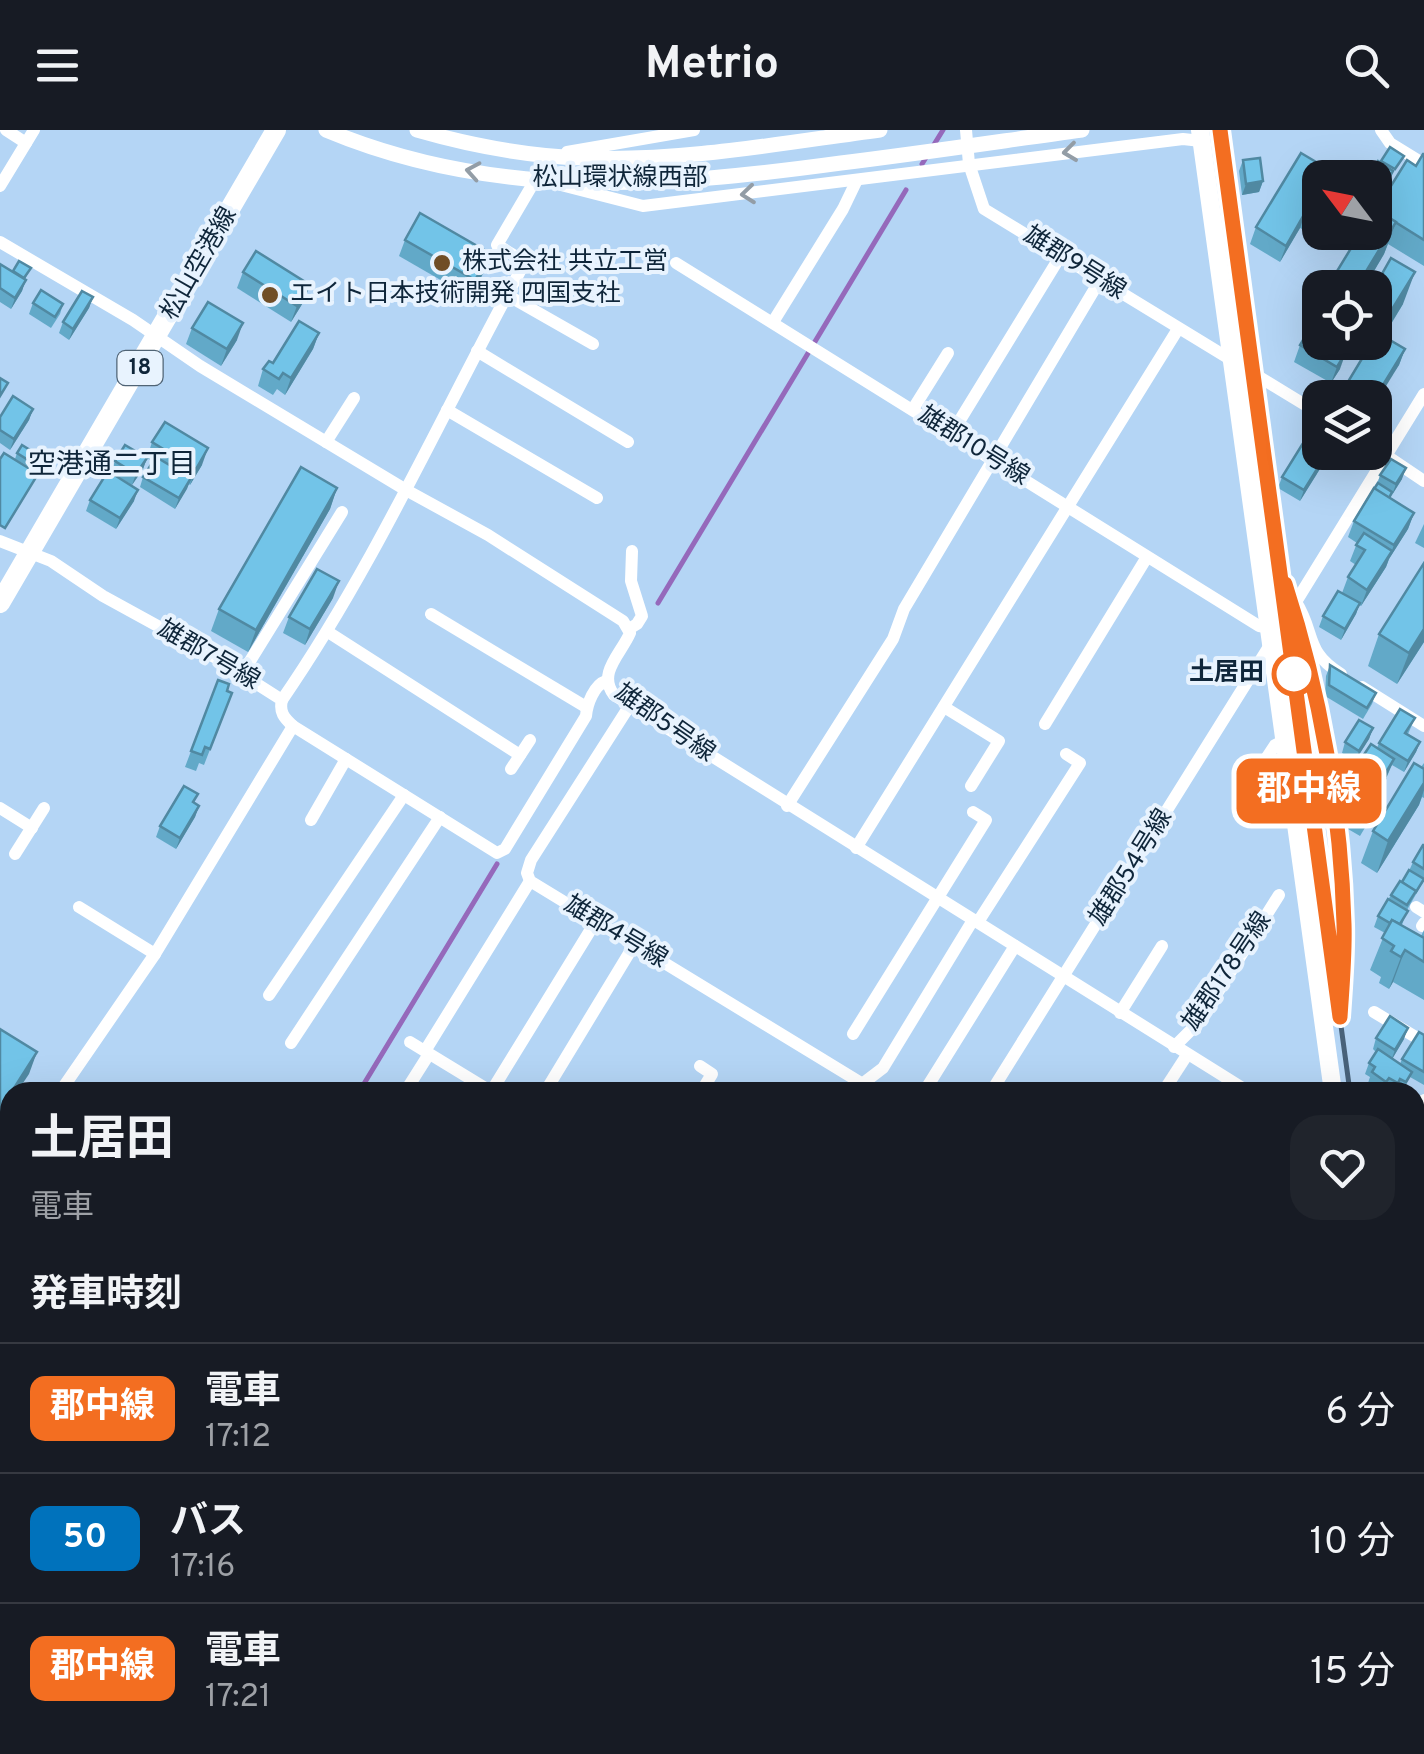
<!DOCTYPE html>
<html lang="ja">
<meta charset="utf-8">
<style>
:root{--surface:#171b24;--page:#20242c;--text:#f1f3f6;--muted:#9ea1a6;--line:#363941}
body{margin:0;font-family:Overpass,"Noto Sans JP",sans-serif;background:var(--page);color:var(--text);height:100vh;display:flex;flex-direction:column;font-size:38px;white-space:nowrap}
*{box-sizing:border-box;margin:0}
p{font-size:32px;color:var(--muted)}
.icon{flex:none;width:55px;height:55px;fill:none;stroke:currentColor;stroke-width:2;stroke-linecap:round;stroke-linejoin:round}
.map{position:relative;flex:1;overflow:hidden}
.details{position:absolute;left:0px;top:952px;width:1425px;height:672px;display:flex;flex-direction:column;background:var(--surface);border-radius:30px 30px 0 0;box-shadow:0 10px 40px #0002}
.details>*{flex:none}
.badge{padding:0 20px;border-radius:15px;font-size:35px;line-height:65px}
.needle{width:65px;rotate:302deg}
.fabs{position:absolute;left:1302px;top:30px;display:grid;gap:20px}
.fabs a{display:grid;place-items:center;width:90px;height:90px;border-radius:20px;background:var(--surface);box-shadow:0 10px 40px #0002;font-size:50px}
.map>.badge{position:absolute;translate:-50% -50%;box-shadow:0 0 0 5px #fff}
h2{padding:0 30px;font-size:38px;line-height:90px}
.round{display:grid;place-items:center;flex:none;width:105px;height:105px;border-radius:30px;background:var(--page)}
.overview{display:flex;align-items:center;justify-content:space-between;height:170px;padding:0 30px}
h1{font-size:48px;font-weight:700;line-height:75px}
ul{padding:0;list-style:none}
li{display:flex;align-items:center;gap:30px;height:130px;padding:0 30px;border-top:2px solid var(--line)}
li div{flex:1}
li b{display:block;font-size:38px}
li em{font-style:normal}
li .badge{min-width:110px;font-weight:700;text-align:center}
header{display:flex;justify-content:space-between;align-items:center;height:130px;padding:0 30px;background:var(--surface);font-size:45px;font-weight:700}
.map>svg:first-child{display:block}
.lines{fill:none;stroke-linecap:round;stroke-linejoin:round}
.stream{stroke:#9569bb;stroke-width:5}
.minor{stroke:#fff;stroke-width:12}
.tertiary{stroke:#fff;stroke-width:15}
.secondary{stroke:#fff;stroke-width:18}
.primary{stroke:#fff;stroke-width:20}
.rail{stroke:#48627a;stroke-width:5}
.wall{fill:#62a9c8}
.shaded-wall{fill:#5089a2}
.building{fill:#72c4e8;stroke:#5089a2;stroke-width:2.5}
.oneway{stroke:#939da6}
.line-casing{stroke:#fff;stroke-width:22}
.line{stroke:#f36e21;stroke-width:15}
.poi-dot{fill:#704e26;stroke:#e8f3fe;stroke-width:4}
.stop-dot{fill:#fff;stroke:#f36e21;stroke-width:5}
.labels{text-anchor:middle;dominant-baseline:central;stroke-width:8;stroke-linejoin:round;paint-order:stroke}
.shield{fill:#e8f3fe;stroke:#506475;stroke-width:2.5}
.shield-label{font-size:22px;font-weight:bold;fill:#0f263a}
.street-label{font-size:25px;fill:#0f263a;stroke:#e8f3fe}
.poi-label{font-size:25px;fill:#0f263a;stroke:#e8f3fe;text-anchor:start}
.stop-label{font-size:25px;font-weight:bold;fill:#0f263a;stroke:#e8f3fe;text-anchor:end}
.neighbourhood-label{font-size:28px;fill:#0f263a;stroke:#e8f3fe}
</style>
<header><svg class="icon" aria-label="menu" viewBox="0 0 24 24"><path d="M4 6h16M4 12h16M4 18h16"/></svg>Metrio<svg class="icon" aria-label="search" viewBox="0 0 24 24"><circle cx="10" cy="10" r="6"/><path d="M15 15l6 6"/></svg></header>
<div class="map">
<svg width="1424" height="1624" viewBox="0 0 1424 1624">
<rect width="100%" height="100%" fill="#b4d5f5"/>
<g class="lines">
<g class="stream">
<polyline points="922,34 943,0"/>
<polyline points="658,473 906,60"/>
<polyline points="359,962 497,734"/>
<polyline points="283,1624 288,1615"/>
</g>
<g class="minor">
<polyline points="6,0 26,13"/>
<polyline points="966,0 969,34 984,79 1320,284"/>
<polyline points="1381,0 1390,13 1424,34"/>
<polyline points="567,22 694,0"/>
<polyline points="561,55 643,76 1183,9 1201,11"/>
<polyline points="0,56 34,0"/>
<path d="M0,112L133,190L200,236L406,360L488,405L623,491L630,503C621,524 597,543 614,565L1249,962"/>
<polyline points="676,133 1259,496 1271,498 1286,488 1424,264"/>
<polyline points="507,165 593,214"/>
<polyline points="773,192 843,79 856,52"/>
<polyline points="477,221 628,312"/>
<polyline points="913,279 948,223"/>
<polyline points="447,280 597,368"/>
<polyline points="952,303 1061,125"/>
<polyline points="326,312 354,268"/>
<polyline points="1375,318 1424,351"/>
<path d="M0,411L51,431L103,466L216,528L282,570C279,582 284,588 293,596L497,723L505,719L586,586C587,574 594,555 606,551"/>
<path d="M1296,472C1316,504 1304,521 1341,544"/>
<polyline points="431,484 586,577"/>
<polyline points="629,499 637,494 642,486 631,451 632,421"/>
<polyline points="328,502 520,625"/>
<polyline points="242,544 342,382"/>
<polyline points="1362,557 1424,596"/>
<path d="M282,570C377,432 444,279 525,132L497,115L534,52"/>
<polyline points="630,575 531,730 527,743 530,751 876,962"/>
<polyline points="944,577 999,611 971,656"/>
<polyline points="1045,594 1147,427"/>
<polyline points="511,639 530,610"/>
<polyline points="1248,656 1275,615 1285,610"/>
<polyline points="787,676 893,509 904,479 1100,150"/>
<polyline points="0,678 32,698"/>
<polyline points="311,690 346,629"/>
<polyline points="856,718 1178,199"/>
<polyline points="15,724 44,678"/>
<polyline points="79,777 155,824"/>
<polyline points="1416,777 1424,782"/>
<polyline points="978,792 1080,633 1066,624"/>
<polyline points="1422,796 1424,793"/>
<polyline points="269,865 404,665"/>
<polyline points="1374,882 1424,912"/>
<polyline points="1120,883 1162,816"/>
<polyline points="853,904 986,690 973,682"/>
<polyline points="410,912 492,962"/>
<polyline points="291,913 440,687"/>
<polyline points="1174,917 1199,892 1279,765"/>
<polyline points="425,921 530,751"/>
<polyline points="700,936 712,944 701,962"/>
<polyline points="862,954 883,938 973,790"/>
<polyline points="60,962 155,824 293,596"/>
<polyline points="405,962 429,924"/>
<polyline points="491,962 596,791"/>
<polyline points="545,962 634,815"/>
<polyline points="924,962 1015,816"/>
<polyline points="991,962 1270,515"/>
<polyline points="1163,962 1187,925"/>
<polyline points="1415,984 1424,970"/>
<polyline points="10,1052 10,1058"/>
<polyline points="1415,1062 1424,1068"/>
<polyline points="1415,1089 1424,1075"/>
<polyline points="0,1219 10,1202"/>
<polyline points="0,1253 10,1260"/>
<polyline points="1415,1298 1424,1304"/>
<polyline points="0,1382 10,1389"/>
<polyline points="0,1531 5,1534 10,1527"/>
<polyline points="1415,1536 1424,1541"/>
<polyline points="390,1615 404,1624"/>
<polyline points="777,1615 792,1624"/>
<polyline points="174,1624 180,1615"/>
<polyline points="272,1624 277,1615"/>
<polyline points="416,1624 422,1615"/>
<polyline points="581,1624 587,1615"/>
<polyline points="692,1624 697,1615"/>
<polyline points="744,1624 750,1615"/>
<polyline points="811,1624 817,1615"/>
<polyline points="909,1624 914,1615"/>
<polyline points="965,1624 970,1615"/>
<polyline points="1018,1624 1023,1615"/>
<polyline points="1085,1624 1091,1615"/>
</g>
<g class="tertiary">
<path d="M326,0C496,71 664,57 841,33C922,23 1002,11 1082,0"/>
<path d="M417,0C469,15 528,26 583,28C681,32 782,13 880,0"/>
</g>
<g class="secondary">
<polyline points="1200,0 1333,962"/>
<polyline points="1415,1564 1423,1624"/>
</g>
<polyline class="primary" points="0,473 276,0"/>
<g class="rail">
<polyline points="1219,0 1350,962"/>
<path d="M1303,521C1327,624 1348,731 1343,837"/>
<polyline points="1415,1443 1424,1509"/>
</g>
</g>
<g class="wall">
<polygon points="1424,24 1424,136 1388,114 1384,124 1364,158 1330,158 1334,146 1376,80 1416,36"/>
<polygon points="1243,30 1263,51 1259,62 1242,65 1239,41"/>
<polygon points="1338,45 1308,102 1300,98 1280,132 1250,114 1256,97"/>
<polygon points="405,110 485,140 470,167 399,126"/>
<polygon points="0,134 12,142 31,138 25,149 22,161 11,179 0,172"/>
<polygon points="243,142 310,155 304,171 291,192 237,158"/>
<polygon points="1375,158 1403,174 1384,206 1405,219 1399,235 1375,268 1341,268 1343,260 1375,212"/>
<polygon points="93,167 89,178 69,210 59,203 63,192"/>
<polygon points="33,173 63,174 60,184 51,198 29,184"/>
<polygon points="192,198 237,210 221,236 186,214"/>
<polygon points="319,203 313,219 285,265 277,259 273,265 258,256 263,239"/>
<polygon points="1342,212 1340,219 1340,239 1331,253 1294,232 1300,215"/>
<polygon points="33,279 29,290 10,320 0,313 0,287"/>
<polygon points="152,312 202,335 190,355 189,354 175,379 140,357 143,347 153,332 147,328 143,339 132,355 111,342 115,331 147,328"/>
<polygon points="17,323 38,325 31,338 15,329"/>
<polygon points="1323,334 1300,371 1278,358 1282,347"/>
<polygon points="1380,345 1402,349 1390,368 1414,383 1408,399 1389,429 1386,437 1361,476 1359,475 1356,484 1341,510 1319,497 1323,486 1342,463 1348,447 1356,435 1350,431 1357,413 1348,407 1354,391 1377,355"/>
<polygon points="337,358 330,379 248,522 211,501 219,479"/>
<polygon points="90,370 134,371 116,399 86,381"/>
<polygon points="1424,394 1424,418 1415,413"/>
<polygon points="333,468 305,515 283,503 289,487"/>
<polygon points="1379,504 1424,512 1397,554 1368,536"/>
<polygon points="1330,535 1376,563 1372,574 1363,589 1325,566 1326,546"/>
<polygon points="218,550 227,561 232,563 204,635 199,633 196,641 185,637"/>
<polygon points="1415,588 1408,604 1420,612 1416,622 1404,642 1392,635 1381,660 1370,676 1366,673 1369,691 1360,706 1348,699 1350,692 1344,689 1355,666 1346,661 1350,650 1361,629 1377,618 1379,613"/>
<polygon points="1373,598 1369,609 1355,631 1342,623 1345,612"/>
<polygon points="1424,633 1424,668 1422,667 1419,675 1377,743 1361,733 1373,701"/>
<polygon points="199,676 195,687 176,719 156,707 160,696"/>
<polygon points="1424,715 1424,752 1423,752 1407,780 1402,795 1421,806 1424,800 1424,870 1393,852 1389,859 1379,853 1381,847 1370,840 1385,803 1374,797 1378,786 1391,765 1409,741 1413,732"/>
<polygon points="1424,905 1424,955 1410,947 1402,962 1396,959 1395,962 1379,962 1380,961 1368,953 1370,947 1365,944 1369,933 1376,922 1373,919 1376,908 1404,909 1392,929 1400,934 1402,929"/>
<polygon points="1424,983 1424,1054 1421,1059 1415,1055 1415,1000"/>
<polygon points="1424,1087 1424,1141 1415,1157 1415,1102"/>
<polygon points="1424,1186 1424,1242 1420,1248 1415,1245 1415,1200"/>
<polygon points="1424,1266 1424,1295 1415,1289 1417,1277"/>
<polygon points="1424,1318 1424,1360 1416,1356 1415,1352 1415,1343"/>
</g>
<g class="shaded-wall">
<polygon points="1263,51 1259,62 1242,65 1246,54"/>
<polygon points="1320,76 1320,82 1308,102 1314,86"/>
<polygon points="1306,81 1300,98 1280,132 1286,116"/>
<polygon points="1396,92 1384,124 1364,158 1356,158"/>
<polygon points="491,124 485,140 470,167 475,150"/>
<polygon points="1415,142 1403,174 1379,213 1391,181"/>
<polygon points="26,150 22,161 11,179 15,168"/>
<polygon points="310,155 304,171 291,192 297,176"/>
<polygon points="93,167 89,178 69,210 73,199"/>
<polygon points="243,193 237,210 221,236 227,219"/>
<polygon points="319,203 313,219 285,265 291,248"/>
<polygon points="1405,219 1399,235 1375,274 1375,268"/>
<polygon points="1346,222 1340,239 1331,253 1337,237"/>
<polygon points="33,279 29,290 10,320 14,309"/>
<polygon points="208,318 202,335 190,355 196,339"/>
<polygon points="1327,323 1323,334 1300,371 1304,360"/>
<polygon points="147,328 143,339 132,355 136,344"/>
<polygon points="1406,338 1402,349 1392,365 1396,354"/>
<polygon points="191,348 187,359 175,379 179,368"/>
<polygon points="337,358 330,379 248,522 256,500"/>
<polygon points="138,360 134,371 116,399 120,388"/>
<polygon points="1414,383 1408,399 1389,429 1386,437 1361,476 1367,460 1391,423 1394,415"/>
<polygon points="339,451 333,468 305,515 310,499"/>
<polygon points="1360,473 1356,484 1341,510 1345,499"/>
<polygon points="1424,499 1424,512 1397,554 1409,523"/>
<polygon points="1373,598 1369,609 1355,631 1359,621"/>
<polygon points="1322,611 1320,616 1308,619 1310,613"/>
<polygon points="1420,612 1416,622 1404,642 1408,631"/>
<polygon points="1394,629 1381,660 1370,676 1385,644"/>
<polygon points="1424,653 1424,660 1419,675 1377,743 1388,711"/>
<polygon points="199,676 195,687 176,719 180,708"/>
<polygon points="1405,820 1393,852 1389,859 1401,827"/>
<polygon points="1408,898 1404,909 1391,931 1395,920"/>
<polygon points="37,922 29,944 17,962 11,962"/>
<polygon points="10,964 10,973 0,989 0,980"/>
</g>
<g class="building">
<polygon points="1390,17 1404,26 1395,39 1381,31"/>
<polygon points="1301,23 1338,45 1337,48 1320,48 1320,76 1314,86 1306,81 1286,116 1256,97"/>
<polygon points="1423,24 1424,24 1424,110 1376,80 1407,30 1416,36"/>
<polygon points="1260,28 1263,51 1246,54 1243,30"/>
<polygon points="1378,31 1393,41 1385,55 1386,53 1371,44 1369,46"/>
<polygon points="1371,44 1386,53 1376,70 1375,48 1369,48"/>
<polygon points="1375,79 1396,92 1356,158 1353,158 1334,146 1361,102 1375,102"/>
<polygon points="420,83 491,124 475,150 405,110"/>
<polygon points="256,121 310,155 297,176 243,142"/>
<polygon points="1391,128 1415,142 1391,181 1375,172 1375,158 1374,158"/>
<polygon points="19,131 31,138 24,148 13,141"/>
<polygon points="0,134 26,150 15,168 0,158"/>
<polygon points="41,160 63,174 55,187 33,173"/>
<polygon points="82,161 93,167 73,199 63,192"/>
<polygon points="208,172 243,193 227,219 192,198"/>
<polygon points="1320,182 1320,212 1336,212 1334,215 1346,222 1337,237 1300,215"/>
<polygon points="299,191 319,203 291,248 283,243 279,249 263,239 269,231 273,233"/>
<polygon points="1378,203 1405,219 1375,268 1356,268 1343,260 1372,212 1375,212 1375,208"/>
<polygon points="0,248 8,253 0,266"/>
<polygon points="13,266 33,279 14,309 0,300 0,287"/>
<polygon points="165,292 208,318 196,339 152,312"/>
<polygon points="1305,310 1320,319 1320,322 1327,323 1304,360 1282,347"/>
<polygon points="22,315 38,325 33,333 17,323"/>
<polygon points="125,315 147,328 136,344 115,331"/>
<polygon points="4,323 38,344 5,398 0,395 0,329"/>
<polygon points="156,327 191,348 179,368 143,347"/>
<polygon points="1391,329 1406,338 1396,354 1380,345"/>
<polygon points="301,337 337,358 256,500 219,479"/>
<polygon points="108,341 138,360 120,388 90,370"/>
<polygon points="1378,353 1392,362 1389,368 1374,359"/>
<polygon points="1374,358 1414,383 1394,415 1354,391"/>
<polygon points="1364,403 1392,421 1367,460 1348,447 1365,420 1356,415"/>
<polygon points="1424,433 1424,499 1409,523 1379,504"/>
<polygon points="317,439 339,451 310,499 289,487"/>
<polygon points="1338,461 1360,473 1345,499 1323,486"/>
<polygon points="1330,535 1376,563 1367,578 1329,555"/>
<polygon points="218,550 229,554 227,561 232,563 210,619 205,617 202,625 191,621"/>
<polygon points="1400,579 1415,588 1405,603 1420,612 1408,631 1379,613"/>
<polygon points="1359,590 1373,598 1359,621 1345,612"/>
<polygon points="1320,597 1322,611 1310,613 1308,599"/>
<polygon points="1371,614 1394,629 1385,644 1361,629"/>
<polygon points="1414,633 1424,639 1424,653 1388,711 1373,701"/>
<polygon points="1360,634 1385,649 1374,665 1350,650"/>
<polygon points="184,656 198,664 193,672 199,676 180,708 160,696"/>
<polygon points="1356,665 1366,672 1365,675 1373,680 1364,695 1351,688 1355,682 1348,678"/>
<polygon points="1423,715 1424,715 1424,739 1413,732"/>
<polygon points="1409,740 1424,749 1416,762 1402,752"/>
<polygon points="1400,751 1416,761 1407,775 1391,765"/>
<polygon points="1388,769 1408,781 1400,794 1392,790 1390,793 1378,786"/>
<polygon points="1392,790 1424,808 1424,832 1405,820 1401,827 1391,821 1394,816 1382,808"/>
<polygon points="1390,886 1408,898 1395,920 1376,908"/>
<polygon points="0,899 37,922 0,980"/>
<polygon points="1419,902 1424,905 1424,942 1402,929"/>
<polygon points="1378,919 1412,942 1406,952 1400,949 1398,953 1389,948 1386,952 1372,942 1375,937 1369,933"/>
<polygon points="1382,954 1395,962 1382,962"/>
<polygon points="1419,993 1424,996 1424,1014 1415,1009 1415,1000"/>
<polygon points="1415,1013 1424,1019 1424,1047 1415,1042"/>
<polygon points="1424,1087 1424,1122 1415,1117 1415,1102"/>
<polygon points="1415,1125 1424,1130 1424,1137 1415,1153"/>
<polygon points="1424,1186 1424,1211 1415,1205 1415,1200"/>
<polygon points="1424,1266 1424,1282 1417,1277"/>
</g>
<defs><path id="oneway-chevron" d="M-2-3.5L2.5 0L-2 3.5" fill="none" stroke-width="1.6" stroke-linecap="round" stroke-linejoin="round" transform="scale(2.5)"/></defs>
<g class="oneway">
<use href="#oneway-chevron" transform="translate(1070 22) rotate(173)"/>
<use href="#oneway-chevron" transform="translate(473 41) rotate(-170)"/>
<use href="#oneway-chevron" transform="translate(748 64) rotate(174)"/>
</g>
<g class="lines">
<defs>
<path id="line" d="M1220,0L1340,887C1342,856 1345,825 1344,794C1341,681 1320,561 1285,454"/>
</defs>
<use href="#line" class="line-casing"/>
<use href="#line" class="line"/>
</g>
<g class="poi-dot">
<circle cx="442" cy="133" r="10"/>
<circle cx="270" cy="165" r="10"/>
</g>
<circle class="stop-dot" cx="1294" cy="544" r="20"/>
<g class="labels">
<rect class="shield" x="117.5" y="221" width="45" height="34" rx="8"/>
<g class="shield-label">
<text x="140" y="238">18</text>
</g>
<g class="street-label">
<text x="620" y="49">松山環状線西部</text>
<text transform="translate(200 134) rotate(-60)">松山空港線</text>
<text transform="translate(1074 134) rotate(32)">雄郡9号線</text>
<text transform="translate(973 317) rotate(32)">雄郡10号線</text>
<text transform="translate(208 526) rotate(30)">雄郡7号線</text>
<text transform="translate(664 594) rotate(35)">雄郡5号線</text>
<text transform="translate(1132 738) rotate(-58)">雄郡54号線</text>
<text transform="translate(615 803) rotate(31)">雄郡4号線</text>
<text transform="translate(1228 842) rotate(-56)">雄郡178号線</text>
</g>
<g class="poi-label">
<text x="462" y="133">株式会社 共立工営</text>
<text x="290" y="165">エイト日本技術開発 四国支社</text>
</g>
<g class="stop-label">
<text x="1264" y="544">土居田</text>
</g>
<g class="neighbourhood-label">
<text x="112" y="336">空港通二丁目</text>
</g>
</g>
</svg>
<div class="fabs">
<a><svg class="needle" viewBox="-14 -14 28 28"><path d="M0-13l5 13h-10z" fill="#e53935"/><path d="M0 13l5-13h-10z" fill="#9ea1a6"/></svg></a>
<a><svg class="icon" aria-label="locate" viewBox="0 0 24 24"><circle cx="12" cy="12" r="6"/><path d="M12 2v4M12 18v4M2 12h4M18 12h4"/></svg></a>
<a><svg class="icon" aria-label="layers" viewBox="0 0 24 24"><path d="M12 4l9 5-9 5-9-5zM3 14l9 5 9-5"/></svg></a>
</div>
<b class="badge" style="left:1309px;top:661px;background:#f36e21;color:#fff">郡中線</b>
<section class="details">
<div class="overview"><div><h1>土居田</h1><p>電車</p></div><a class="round"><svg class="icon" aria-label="heart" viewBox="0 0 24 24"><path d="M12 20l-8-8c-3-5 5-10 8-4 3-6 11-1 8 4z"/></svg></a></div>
<h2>発車時刻</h2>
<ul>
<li><span class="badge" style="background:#f36e21;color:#fff">郡中線</span><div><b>電車</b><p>17:12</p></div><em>6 分</em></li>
<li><span class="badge" style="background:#0072bc;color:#fff">50</span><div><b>バス</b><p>17:16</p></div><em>10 分</em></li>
<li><span class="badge" style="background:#f36e21;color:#fff">郡中線</span><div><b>電車</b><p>17:21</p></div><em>15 分</em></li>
</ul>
</section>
</div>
